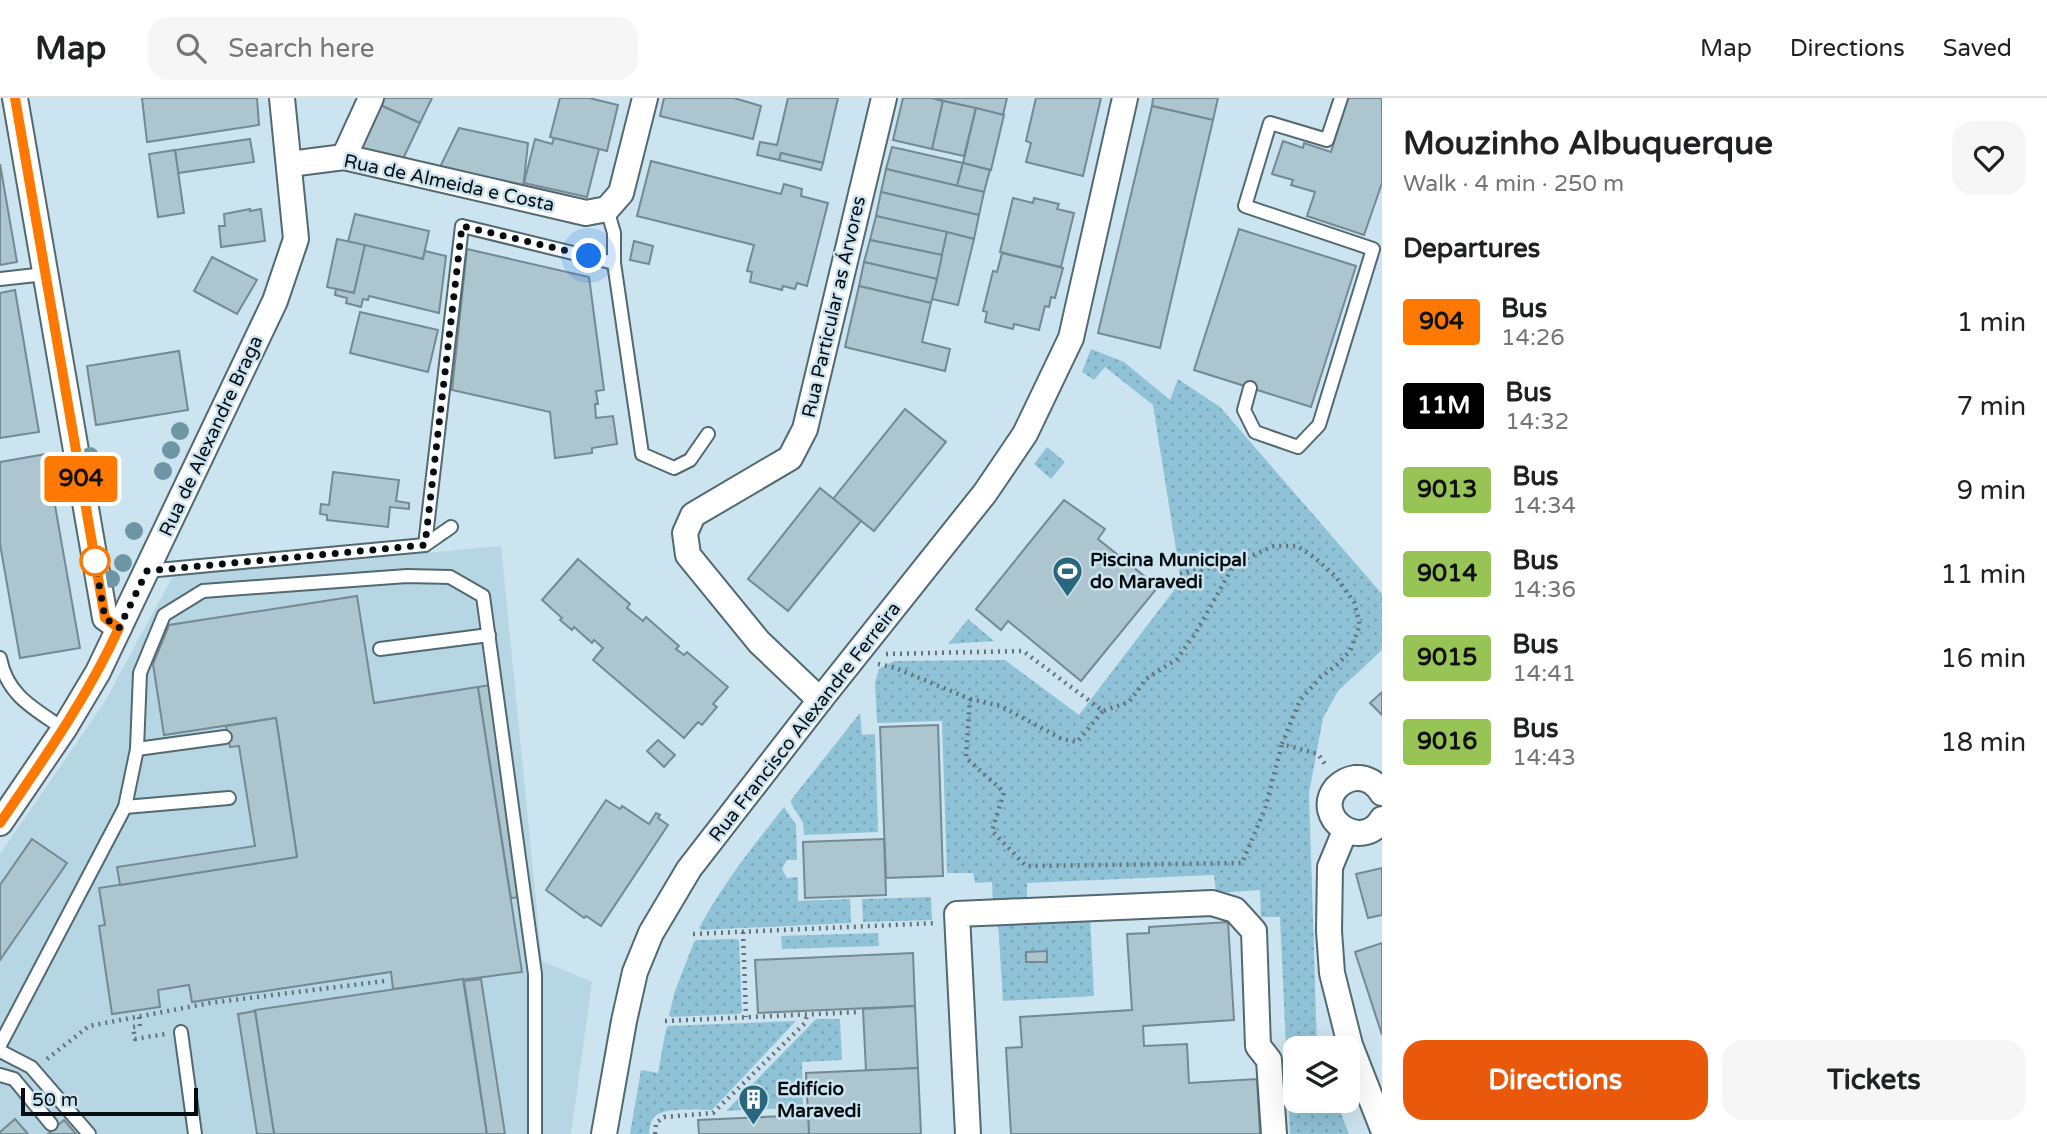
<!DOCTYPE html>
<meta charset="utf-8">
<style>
:root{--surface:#fff;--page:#f6f6f6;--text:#202124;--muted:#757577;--line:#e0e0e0;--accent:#ea580c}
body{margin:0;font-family:"Varela Round",sans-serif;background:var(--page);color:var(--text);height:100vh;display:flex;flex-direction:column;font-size:26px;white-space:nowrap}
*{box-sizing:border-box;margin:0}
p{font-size:23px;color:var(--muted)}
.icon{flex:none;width:38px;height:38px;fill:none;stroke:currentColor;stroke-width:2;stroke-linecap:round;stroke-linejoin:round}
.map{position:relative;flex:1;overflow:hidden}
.side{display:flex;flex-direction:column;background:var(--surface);width:665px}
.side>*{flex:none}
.badge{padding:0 14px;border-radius:5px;font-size:24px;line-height:46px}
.buttons{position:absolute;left:1283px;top:938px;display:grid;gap:14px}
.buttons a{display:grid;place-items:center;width:77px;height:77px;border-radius:14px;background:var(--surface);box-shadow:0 7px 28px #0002;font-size:35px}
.scale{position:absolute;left:21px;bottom:18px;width:177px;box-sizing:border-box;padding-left:7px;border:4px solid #060e12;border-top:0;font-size:19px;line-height:24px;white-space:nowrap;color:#060e12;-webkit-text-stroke:5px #cce4ef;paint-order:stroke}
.you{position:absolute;width:35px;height:35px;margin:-18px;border:5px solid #fff;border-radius:50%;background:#1a73e8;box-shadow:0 0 0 10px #1a73e833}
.map>.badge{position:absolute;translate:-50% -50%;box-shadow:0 0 0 4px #fff}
h2{padding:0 21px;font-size:26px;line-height:63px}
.round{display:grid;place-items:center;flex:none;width:74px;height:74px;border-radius:21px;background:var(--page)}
.head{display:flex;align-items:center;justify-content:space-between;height:119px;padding:0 21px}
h1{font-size:33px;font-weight:700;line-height:52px}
.action{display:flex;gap:14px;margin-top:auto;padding:14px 21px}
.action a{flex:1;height:80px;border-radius:21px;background:var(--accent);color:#fff;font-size:28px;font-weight:700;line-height:80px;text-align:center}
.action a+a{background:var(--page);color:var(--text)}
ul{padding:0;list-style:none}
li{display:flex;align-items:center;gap:21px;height:84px;padding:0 21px}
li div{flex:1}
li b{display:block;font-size:26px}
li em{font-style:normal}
li .badge{min-width:77px;font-weight:700;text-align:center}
header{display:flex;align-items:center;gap:42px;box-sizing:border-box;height:98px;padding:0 35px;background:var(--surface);border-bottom:2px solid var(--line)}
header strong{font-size:33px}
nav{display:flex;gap:38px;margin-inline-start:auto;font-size:24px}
.search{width:490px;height:63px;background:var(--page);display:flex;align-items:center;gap:18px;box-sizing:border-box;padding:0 24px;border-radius:21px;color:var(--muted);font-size:26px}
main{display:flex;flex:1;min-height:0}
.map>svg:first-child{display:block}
.built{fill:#b7d6e3}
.park{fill:url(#park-dots)}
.building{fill:#adc5cf;stroke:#738993;stroke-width:2}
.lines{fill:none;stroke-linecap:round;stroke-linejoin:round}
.service-casing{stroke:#536972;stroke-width:16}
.minor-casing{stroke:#536972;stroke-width:28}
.path{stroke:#63727a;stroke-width:4.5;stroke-dasharray:2 5;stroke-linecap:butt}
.service{stroke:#fff;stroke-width:12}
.minor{stroke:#fff;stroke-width:24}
.tree{fill:#6e96a5}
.line-casing{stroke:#fff;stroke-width:16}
.line{stroke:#ff7900;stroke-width:10}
.walk{stroke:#060e12;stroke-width:7;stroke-dasharray:0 12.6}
.stop-dot{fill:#fff;stroke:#ff7900;stroke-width:3.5}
.labels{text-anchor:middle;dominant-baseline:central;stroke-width:5;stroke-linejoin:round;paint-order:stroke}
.street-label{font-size:19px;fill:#060e12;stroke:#cce4ef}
.poi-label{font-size:19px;font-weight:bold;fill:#060e12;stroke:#cce4ef;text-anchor:start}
</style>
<header>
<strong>Map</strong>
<div class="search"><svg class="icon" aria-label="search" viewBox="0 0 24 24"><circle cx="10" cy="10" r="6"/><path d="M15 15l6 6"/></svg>Search here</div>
<nav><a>Map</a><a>Directions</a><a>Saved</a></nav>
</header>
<main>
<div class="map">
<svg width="1382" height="1036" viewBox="0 0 1382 1036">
<defs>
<pattern id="park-dots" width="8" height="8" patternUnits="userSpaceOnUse" patternTransform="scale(1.75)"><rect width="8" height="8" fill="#90c2d7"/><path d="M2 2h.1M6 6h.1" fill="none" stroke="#7ba6b8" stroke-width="1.8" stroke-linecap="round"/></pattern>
</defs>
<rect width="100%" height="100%" fill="#cce4ef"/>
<polygon class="built" points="501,448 542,863 592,884 571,1036 0,1036 0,756 104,605 173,478"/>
<g class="park">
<polygon points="1091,251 1124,264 1170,302 1178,281 1220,309 1382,496 1382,552 1338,593 1323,620 1309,695 1317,950 1295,950 1295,1003 1336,1003 1349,1036 1290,1036 1280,819 1261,819 1260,792 1216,795 1214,777 1027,785 1027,804 993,805 992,784 975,785 973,775 947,775 942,623 877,625 875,584 879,571 894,563 1005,562 1079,617 1181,483 1153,307 1105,269 1094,282 1082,274"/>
<polygon points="1047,349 1065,364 1051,381 1034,366"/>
<polygon points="968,521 994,543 948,546"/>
<polygon points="860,615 862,637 875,636 878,734 804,737 803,725 791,705 791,702"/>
<path d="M784,709L796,727L797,762H787L782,771L787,780L798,779V803L850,801L851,825L701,832L699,830C723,786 753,748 784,709Z"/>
<polygon points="931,799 932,822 863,824 862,801"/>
<polygon points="1090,819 1094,898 1003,903 998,824"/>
<polygon points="878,835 879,848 782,851 781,838"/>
<polygon points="735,841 739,842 742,914 739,916 671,919 669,917 675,893 694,844 696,842"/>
<polygon points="816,921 840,921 842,962 802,964 803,1009 726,1013"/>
<path d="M796,923L712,1012C699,1012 663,1009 654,1019C650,1024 650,1030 649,1036H630L641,972L658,975L666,931L668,928Z"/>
</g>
<g class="building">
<polygon points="142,0 257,0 259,27 147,44"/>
<polygon points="383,0 432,0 420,25 380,7"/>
<polygon points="560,0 589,0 618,7 607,53 550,39"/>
<polygon points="664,0 734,0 761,8 753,41 660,18"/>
<polygon points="788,0 838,0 823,65 781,55 779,62 757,57 760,44 777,47"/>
<polygon points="903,0 932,0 943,3 932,51 893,42"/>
<polygon points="932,0 1007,0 1003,17"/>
<polygon points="1036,0 1101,0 1083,78 1026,64 1031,45 1026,43"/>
<polygon points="1153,0 1218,0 1213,22 1152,8"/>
<polygon points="1348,0 1382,0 1382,85 1364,137 1307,118 1315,94 1291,87 1293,82 1272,76 1283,43 1303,50 1304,45 1331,54"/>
<polygon points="943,3 976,10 964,58 932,51"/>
<polygon points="380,7 420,25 401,65 357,56"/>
<polygon points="1152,8 1213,22 1160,250 1098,235"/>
<polygon points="976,10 1004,17 991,72 963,65"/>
<polygon points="459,30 528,45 523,91 439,71"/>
<polygon points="554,40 599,51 587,99 524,85 535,41 552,46"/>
<polygon points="250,41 254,64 178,75 175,52"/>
<polygon points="892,49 963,65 957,88 886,71"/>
<polygon points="175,52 184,115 158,119 149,56"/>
<polygon points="781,55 823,65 821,72 779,62"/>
<polygon points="651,63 781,96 784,86 802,91 801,98 828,105 807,188 797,185 795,191 783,188 782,192 750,184 752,174 747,173 754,147 637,118"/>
<polygon points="963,65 990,72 984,94 957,88"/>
<polygon points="0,66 17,164 0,167"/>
<polygon points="886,71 984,94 979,117 881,94"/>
<polygon points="881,94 979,117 974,141 876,118"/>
<polygon points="1013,100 1033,105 1034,100 1059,106 1057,111 1074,115 1061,169 1000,154"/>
<polygon points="250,111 250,113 261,111 265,143 221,149 219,128 225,128 224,116"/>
<polygon points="355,116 429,133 423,161 348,144"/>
<polygon points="876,118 947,134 942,157 870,142"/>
<polygon points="1239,131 1356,168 1311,309 1194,272"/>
<polygon points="947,134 974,141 958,207 932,201"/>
<polygon points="337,141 365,147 354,195 327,189"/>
<polygon points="870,142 942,157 937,181 864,164"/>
<polygon points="634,143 653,148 649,166 630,162"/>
<polygon points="365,147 423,161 425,153 446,158 439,215 369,198 368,202 363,201 361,209 346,205 347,200 335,197 336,191 354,195"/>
<polygon points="467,151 589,179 604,292 596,293 598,306 595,306 596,320 613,318 617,346 592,350 592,355 555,360 550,314 452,292"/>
<polygon points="1002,155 1063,170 1055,200 1051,199 1049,209 1045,208 1039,232 1014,226 1013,231 985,224 987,214 983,213 993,173 997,174"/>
<polygon points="212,159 257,182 237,216 194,193"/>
<polygon points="864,164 937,181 931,205 859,188"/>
<polygon points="859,188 931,205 922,244 950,251 945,273 845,249"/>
<polygon points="15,192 39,334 0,340 0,195"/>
<polygon points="360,214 438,232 428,274 350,255"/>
<polygon points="179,253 188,312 96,327 87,268"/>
<polygon points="905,311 946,344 874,433 833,401"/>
<polygon points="46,356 80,550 20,560 0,446 0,364"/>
<polygon points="333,374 399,382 396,403 409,405 409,411 390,409 388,429 327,422 327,417 320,416 321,406 329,407"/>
<polygon points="820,390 861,423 788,513 748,481"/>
<polygon points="1064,402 1105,431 1098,441 1158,489 1081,583 1008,523 1001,532 976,511"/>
<polygon points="578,461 630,506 627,510 643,523 646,519 679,548 676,551 684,557 687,554 728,589 713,606 717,609 702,627 698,624 684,640 593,562 603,550 594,542 592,545 574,529 572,532 560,522 562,520 542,502"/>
<polygon points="357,498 374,605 478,589 522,874 393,891 391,874 192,904 189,887 158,892 160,909 112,916 99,828 105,827 99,790 297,759 276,620 164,637 153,566 169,527"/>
<polygon points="490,587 523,799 511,800 478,589"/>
<polygon points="1382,594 1382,617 1370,605"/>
<polygon points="276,620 297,759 120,787 117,769 255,748 239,648 230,649 226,628"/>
<polygon points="938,627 943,778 886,780 880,629"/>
<polygon points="658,642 675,657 664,669 647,653"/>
<polygon points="606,702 620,711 622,708 649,726 656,715 660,717 658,720 668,727 601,828 586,818 584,820 546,792"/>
<polygon points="32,741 67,765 0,862 0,787"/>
<polygon points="884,741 886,797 805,800 803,744"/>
<polygon points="1382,770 1382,817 1368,820 1356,776"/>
<polygon points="1228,824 1234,922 1143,928 1144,948 1187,946 1189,985 1257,981 1260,1036 1011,1036 1006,950 1022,949 1020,919 1132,912 1127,836 1149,835 1149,829"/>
<polygon points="1382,845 1382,937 1355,854"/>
<polygon points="1047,853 1047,864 1026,864 1026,854"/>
<polygon points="913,855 915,908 758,915 755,862"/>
<polygon points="463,881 487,1036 274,1036 255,912"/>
<polygon points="481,881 505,1036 487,1036 464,883"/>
<polygon points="915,908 918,970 866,973 863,911"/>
<polygon points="255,913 274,1036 257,1036 238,916"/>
<polygon points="918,970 921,1036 809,1036 806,975"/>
<polygon points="808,1017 809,1036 699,1036 698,1022"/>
<polygon points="15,1021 28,1036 0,1036 0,1034"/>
<polygon points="64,1022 76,1036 48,1036"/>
</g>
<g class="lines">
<defs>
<g id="service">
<polyline points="607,111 614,135 614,165 642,356 674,370 690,362 708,336"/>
<polyline points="0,181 45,176"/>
<polyline points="1250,290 1244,312 1255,334 1298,349 1319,327 1373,151 1245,108 1270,25 1327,42 1341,0"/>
<polyline points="425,447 462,128 614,165"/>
<polyline points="147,473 425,447 451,429"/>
<polyline points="380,551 489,537"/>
<path d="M0,560C7,598 35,611 64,631"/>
<polyline points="137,651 225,639"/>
<polyline points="125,709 229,700"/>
<polyline points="181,934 195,1036"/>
<polyline points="0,947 125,709 137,651 140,575 164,517 203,493 407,478 450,479 483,498 535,876 535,1036"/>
<polyline points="0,953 31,969 89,1036"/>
<polyline points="0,977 14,981 51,1026"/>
</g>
<g id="minor">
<polyline points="15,0 105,520 119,530"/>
<polyline points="344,59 371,0"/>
<polyline points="290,66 344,59 586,115 607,111 621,95 645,0"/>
<polyline points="820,602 759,544 688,457 685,435 693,417 790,360 805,331 884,0"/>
<path d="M1382,695C1376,685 1367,679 1355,680C1348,681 1341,685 1336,690C1312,720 1362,755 1382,721"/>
<polyline points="0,725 64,631 98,574 275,203 296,141 282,0"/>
<polyline points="1345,733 1330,769 1329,833 1332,875 1350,947 1382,1029"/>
<polyline points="604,1036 624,923 635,874 651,835 689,771 820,602 985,395 1025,336 1071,240 1125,0"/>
<polyline points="968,1036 957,816 1212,805 1235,812 1254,833 1258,948 1269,962 1274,1036"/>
</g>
</defs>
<use href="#service" class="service-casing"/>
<use href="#minor" class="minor-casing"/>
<g class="path">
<polyline points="1180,476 1234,465"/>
<polyline points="886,556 1023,553 1103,613 1129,604 1146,581 1177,561 1195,536 1235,465 1274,448 1297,448 1315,460 1336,479 1354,504 1360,527 1350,553 1338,566 1321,579 1300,602 1282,646 1318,656 1327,669"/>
<polyline points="878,566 893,569 970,601 966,660 1004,694 992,733 1026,768 1242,765 1265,711 1282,646"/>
<polyline points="970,601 1001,608 1060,640 1077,644 1103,613"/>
<polyline points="743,834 746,919"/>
<polyline points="693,836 937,825"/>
<polyline points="139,919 140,928 133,929 135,941 166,936"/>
<polyline points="665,923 860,914"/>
<polyline points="1287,948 1310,950"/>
<polyline points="47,961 89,928 210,905 385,883"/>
<polyline points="655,1036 656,1025 664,1019 713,1015 805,925 807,917"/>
</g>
<use href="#service" class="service"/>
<use href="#minor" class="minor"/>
</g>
<g class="tree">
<circle cx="180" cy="333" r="9"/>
<circle cx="171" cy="352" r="9"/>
<circle cx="90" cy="358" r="9"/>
<circle cx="163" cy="373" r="9"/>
<circle cx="134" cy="433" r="9"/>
<circle cx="123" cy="465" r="9"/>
<circle cx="111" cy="481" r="9"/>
</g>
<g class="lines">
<defs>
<path id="line" d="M0,725C43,662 87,600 119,530L105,520L15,0"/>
</defs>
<use href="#line" class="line-casing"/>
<use href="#line" class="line"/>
<polyline class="walk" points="95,463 105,520 119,530 147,473 425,447 462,128 589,158"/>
</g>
<defs>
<symbol id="stadium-pin" viewBox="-11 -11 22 30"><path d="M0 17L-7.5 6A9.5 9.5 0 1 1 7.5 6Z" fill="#2a677e" stroke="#cce4ef"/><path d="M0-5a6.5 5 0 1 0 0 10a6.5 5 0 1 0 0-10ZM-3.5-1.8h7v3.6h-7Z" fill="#fff"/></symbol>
<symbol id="building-pin" viewBox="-11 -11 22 30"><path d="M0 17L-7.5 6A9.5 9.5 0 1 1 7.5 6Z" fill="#2a677e" stroke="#cce4ef"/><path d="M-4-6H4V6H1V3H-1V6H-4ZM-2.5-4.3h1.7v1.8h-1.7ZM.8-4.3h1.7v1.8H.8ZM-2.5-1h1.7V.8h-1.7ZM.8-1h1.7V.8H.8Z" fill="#fff"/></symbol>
</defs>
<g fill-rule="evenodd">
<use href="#stadium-pin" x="1050" y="456" width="35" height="47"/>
<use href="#building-pin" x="736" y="984" width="35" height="47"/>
</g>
<circle class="stop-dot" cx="95" cy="463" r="14"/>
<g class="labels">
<g class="street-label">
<text transform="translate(449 85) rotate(12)">Rua de Almeida e Costa</text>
<text transform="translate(834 209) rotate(-77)">Rua Particular as Árvores</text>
<text transform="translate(211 338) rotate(-65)">Rua de Alexandre Braga</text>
<text transform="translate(805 624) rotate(-52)">Rua Francisco Alexandre Ferreira</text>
</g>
<g class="poi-label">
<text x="1090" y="462">Piscina Municipal<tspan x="1090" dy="22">do Maravedi</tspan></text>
<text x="777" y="991">Edifício<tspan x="777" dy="22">Maravedi</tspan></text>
</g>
</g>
</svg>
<div class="buttons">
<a><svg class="icon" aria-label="layers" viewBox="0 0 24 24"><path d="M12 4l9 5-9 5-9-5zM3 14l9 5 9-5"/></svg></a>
</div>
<div class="scale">50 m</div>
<div class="you" style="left:589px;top:158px"></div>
<b class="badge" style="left:81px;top:381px;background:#ff7900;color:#111">904</b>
</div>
<section class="side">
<div class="head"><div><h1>Mouzinho Albuquerque</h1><p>Walk · 4 min · 250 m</p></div><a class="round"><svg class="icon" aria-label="heart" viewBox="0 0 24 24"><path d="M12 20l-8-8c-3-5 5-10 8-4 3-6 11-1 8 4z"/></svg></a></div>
<h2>Departures</h2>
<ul>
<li><span class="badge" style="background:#ff7900;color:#111">904</span><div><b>Bus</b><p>14:26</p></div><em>1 min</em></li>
<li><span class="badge" style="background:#000;color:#fff">11M</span><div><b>Bus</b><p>14:32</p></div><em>7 min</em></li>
<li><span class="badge" style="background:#98c455;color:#111">9013</span><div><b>Bus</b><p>14:34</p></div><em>9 min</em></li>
<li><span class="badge" style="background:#98c455;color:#111">9014</span><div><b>Bus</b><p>14:36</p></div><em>11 min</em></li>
<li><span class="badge" style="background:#98c455;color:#111">9015</span><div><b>Bus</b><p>14:41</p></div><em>16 min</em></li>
<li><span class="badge" style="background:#98c455;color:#111">9016</span><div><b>Bus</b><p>14:43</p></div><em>18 min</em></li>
</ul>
<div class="action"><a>Directions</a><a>Tickets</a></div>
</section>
</main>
